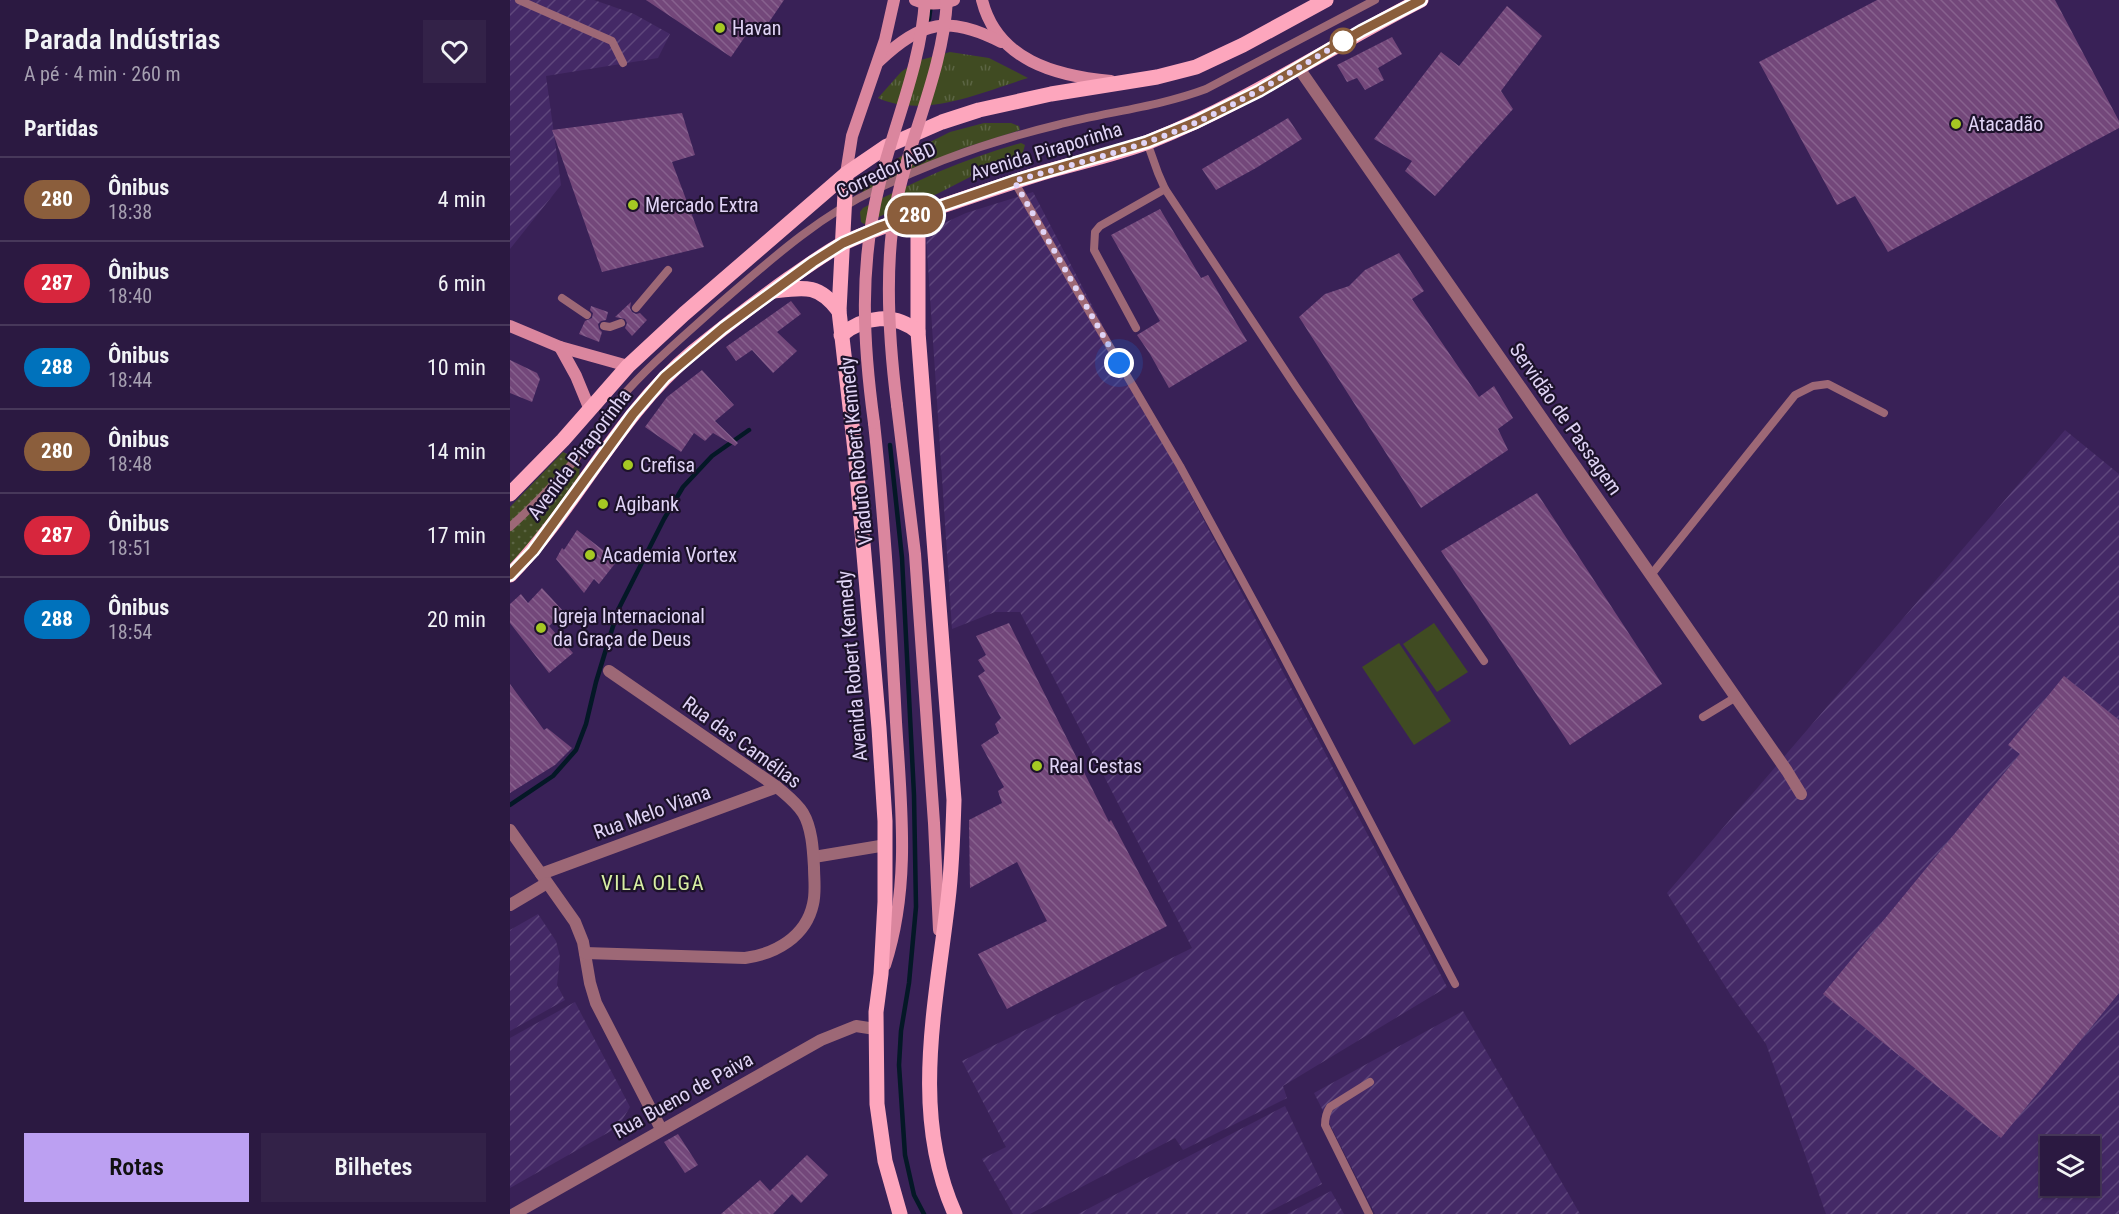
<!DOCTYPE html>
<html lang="pt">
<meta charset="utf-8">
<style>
:root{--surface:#2b1941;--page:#332248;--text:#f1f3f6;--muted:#a6a0b1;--line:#47385a;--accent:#bca0f2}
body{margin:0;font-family:"Roboto Condensed",sans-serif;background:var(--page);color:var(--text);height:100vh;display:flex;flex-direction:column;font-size:22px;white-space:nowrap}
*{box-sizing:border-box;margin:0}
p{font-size:20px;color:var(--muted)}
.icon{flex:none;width:33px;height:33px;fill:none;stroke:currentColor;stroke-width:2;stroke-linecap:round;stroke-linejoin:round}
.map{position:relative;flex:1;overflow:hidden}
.drawer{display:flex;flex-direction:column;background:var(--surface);width:510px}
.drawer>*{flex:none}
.badge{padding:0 12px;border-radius:20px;font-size:21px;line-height:39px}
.tools{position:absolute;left:1530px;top:1136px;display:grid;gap:12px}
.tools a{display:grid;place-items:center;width:60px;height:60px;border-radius:0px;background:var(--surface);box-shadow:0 2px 4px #0004,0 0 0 2px var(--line);font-size:30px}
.you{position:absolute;width:30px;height:30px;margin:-15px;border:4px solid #fff;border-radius:50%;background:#1a73e8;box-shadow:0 0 0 9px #1a73e833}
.map>.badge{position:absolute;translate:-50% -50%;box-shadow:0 0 0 3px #fff}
h2{padding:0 24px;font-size:22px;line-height:54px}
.round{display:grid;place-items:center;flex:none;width:63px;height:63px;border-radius:0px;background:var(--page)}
.summary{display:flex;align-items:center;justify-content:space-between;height:102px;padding:0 24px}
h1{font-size:28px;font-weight:600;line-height:45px}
.button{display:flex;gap:12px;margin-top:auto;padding:12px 24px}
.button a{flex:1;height:69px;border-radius:0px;background:var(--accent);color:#111;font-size:24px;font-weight:600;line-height:69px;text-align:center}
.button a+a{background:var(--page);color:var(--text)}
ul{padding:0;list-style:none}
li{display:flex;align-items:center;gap:18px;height:84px;padding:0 24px;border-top:2px solid var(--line)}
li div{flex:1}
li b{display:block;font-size:22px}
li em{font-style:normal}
li .badge{min-width:66px;font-weight:700;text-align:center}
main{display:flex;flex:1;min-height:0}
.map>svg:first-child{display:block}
.industrial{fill:url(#industrial-furrows);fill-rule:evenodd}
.grass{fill:url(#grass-tufts)}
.park{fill:url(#park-dots)}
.pitch{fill:#404b22}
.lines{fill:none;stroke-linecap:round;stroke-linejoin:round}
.stream{stroke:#041826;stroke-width:4.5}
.building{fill:url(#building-back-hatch)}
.lane{stroke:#9d6876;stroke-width:8}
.street{stroke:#9d6876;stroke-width:12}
.secondary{stroke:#da869e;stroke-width:12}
.primary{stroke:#fda6bd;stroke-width:15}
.secondary-bridge{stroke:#da869e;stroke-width:12}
.line-casing{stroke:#fff;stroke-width:14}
.line{stroke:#8b5e3c;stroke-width:9}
.walk{stroke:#e0d4f6;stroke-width:6;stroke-dasharray:0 10.8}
.poi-dot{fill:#a5c823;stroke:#1c122a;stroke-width:2}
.stop-dot{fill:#fff;stroke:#8b5e3c;stroke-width:3}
.labels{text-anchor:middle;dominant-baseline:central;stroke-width:4.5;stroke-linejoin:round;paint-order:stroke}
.poi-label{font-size:20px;fill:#e0d4f6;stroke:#1c122a;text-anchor:start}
.street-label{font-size:20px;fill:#e0d4f6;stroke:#1c122a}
.neighbourhood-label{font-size:21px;letter-spacing:1.5px;fill:#d8efa4;stroke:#1c122a}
</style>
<main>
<section class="drawer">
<div class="summary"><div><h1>Parada Indústrias</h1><p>A pé · 4 min · 260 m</p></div><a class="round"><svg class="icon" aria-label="heart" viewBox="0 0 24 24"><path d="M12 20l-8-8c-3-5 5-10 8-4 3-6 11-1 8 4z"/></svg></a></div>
<h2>Partidas</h2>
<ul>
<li><span class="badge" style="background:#8b5e3c;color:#fff">280</span><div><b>Ônibus</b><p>18:38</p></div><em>4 min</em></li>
<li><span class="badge" style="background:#d7263d;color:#fff">287</span><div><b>Ônibus</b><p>18:40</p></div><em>6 min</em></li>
<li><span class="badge" style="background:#0072bc;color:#fff">288</span><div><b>Ônibus</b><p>18:44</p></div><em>10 min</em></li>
<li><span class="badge" style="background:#8b5e3c;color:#fff">280</span><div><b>Ônibus</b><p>18:48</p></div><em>14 min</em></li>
<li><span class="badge" style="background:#d7263d;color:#fff">287</span><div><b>Ônibus</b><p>18:51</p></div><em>17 min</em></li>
<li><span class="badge" style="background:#0072bc;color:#fff">288</span><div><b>Ônibus</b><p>18:54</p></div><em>20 min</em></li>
</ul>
<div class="button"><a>Rotas</a><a>Bilhetes</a></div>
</section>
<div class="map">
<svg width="1609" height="1214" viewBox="0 0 1609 1214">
<defs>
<pattern id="industrial-furrows" width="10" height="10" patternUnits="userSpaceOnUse" patternTransform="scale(1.5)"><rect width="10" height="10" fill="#442966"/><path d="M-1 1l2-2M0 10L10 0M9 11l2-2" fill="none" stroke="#5f477c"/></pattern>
<pattern id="grass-tufts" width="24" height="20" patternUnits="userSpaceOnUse" patternTransform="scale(1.5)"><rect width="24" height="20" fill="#404b22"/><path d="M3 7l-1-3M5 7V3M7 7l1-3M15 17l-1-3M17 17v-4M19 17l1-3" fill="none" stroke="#5b6443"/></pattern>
<pattern id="park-dots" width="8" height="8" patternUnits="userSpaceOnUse" patternTransform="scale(1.5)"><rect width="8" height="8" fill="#404b22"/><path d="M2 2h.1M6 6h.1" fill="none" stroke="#5b6443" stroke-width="1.8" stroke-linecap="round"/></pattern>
<pattern id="building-back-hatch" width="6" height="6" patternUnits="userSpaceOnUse" patternTransform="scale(1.5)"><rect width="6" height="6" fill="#73477a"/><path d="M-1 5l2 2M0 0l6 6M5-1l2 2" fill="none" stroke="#87618e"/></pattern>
</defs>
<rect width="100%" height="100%" fill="#392157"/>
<g class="industrial">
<polygon points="0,0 84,0 124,14 160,34 148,58 36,76 51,185 0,249"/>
<polygon points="523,192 937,987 773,1086 777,1098 673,1150 665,1138 520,1214 503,1214 472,1159 496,1147 452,1061 682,948 510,612 485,612 442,629 416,235 421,229 456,213"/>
<path d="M1555,430L1609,474V1214H1316L1256,1044L1220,994L1157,893ZM1540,1146H1580V1185H1540Z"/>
<polygon points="28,914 46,941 50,957 47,985 55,1000 0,1031 0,930"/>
<polygon points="65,1002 120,1107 108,1127 0,1188 0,1038"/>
<polygon points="953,1011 1070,1214 865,1214 804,1093"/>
<polygon points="775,1106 812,1184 755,1214 568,1214"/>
<polygon points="821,1191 834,1214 777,1214"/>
</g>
<g class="grass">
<path d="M440,52L479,58L518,78C472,92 414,119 368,98L391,72L407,61Z"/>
<polygon points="474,123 501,123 509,126 510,130 451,149 353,193 351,184 354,181 388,158 440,132"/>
<path d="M511,143L515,145L513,152L507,160L466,174L427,194L396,204L354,224L351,222L350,212L353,208C405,181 454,159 511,143Z"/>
</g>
<polygon class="park" points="53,452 70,460 69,482 27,535 0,564 0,507"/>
<g class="pitch">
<polygon points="924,623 958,672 927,692 893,644"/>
<polygon points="889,643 941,721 904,745 852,667"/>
</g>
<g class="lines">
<g class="stream">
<polyline points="419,19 421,4"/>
<polyline points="380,445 392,558 404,795 406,907 399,983 391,1031 389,1065 395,1155 404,1195 414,1214"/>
<polyline points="0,805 43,776 66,750 76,724 86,682 108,610 154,519 173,487 202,456 239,430"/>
</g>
</g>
<g class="building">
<polygon points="136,0 274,0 253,31 243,25 221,57"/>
<polygon points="1367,0 1545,0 1609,121 1609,128 1378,252 1345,196 1327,205 1249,62"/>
<polygon points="997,6 1032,36 991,91 1003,109 925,196 895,171 902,161 864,139 931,52 949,66"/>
<polygon points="882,37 892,54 868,68 874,80 855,90 847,78 837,82 827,65"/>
<polygon points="172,113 185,155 162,162 194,247 92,272 42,130"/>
<polygon points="778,118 792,139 746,168 706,190 692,169"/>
<polygon points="650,209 691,278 698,275 737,341 659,388 640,354 627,335 650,321 601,235"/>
<polygon points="889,253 914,291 902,299 969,397 984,386 1003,418 988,429 998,450 911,508 789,317 815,294 839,286 855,270"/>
<polygon points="281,301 291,314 267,332 287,351 263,373 242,350 226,361 216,347"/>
<polygon points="121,302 120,308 122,312 126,314 130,313 137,320 122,336 115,328 117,323 115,319 105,317"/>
<polygon points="81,306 98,312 96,320 91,321 88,324 89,329 92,332 89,342 69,334 75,321 82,318 83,313 80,310"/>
<polygon points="0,360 27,373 30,379 22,402 0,393"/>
<polygon points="192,370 224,405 205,421 228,443 225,446 203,433 195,441 184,433 171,452 135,427 157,397"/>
<polygon points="1027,493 1152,684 1060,745 931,551"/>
<polygon points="67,530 107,561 89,584 84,579 74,593 46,559 52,548 54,550"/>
<polygon points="32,588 54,612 39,626 63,653 39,673 0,623 0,604 11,594 18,603"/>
<polygon points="499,623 599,822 601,820 657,926 497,1009 468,954 537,921 507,862 460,888 459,820 492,803 488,791 494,787 471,745 489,733 485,724 491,718 468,676 475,671 468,660 476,655 466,636"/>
<polygon points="1554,676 1609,720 1609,993 1491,1138 1313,994 1510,754 1498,745"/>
<polygon points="0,684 34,730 37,728 62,748 45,765 0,793"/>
<polygon points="168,1134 188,1165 175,1173 154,1142"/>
<polygon points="297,1155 318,1175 291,1203 282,1194 263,1214 211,1214 250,1180 260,1191"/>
</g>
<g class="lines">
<g class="lane">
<polyline points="9,0 102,41 113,63"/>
<polyline points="637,142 648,173 655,189 786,387 974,661"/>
<polyline points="504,181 573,301 670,466 768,646 945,984"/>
<polyline points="52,298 77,315"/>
<polyline points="126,308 158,270"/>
<polyline points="94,326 100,327 111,323"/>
<polyline points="626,328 584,250 585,232 590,226 655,189"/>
<path d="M0,527C24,505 48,481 69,455C83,437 95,417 109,400C139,365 173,337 207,306C257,263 307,217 367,189C424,161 485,140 547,125C596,112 648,107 696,89L865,0"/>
<polyline points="1141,575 1285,395 1303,386 1318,384 1374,413"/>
<polyline points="1193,717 1226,697"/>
<path d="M859,1214L815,1125C815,1117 816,1113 820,1107L860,1082"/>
</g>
<g class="street">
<polyline points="788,67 1277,771 1291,794"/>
<polyline points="0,830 65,922 73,942 80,983 86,1003 151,1129"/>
<polyline points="304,857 376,845"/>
<polyline points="31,874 267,787"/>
<polyline points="0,905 37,883"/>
<path d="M75,953L235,958C265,954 296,937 303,904C306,892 304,879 304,867C303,850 302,828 293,813C286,802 276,795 267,787L99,671"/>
<polyline points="4,1214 311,1040 346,1026 365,1029"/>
</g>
<g class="secondary">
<path d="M405,0C417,5 431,4 444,0"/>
<path d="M472,0C487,60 545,76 601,81"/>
<path d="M369,61C412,21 438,15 491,42"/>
<polyline points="336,174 342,136 375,40 384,0"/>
<polyline points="0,326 50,347 118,366"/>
<polyline points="50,347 66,376 80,410"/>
<polyline points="387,405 405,554 424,823 429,930"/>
<path d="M364,423C375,523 381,622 386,722C391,803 401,886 375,965"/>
</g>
<g class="primary">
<polyline points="336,174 329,311 345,451 369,728 375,821 375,902 371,974 366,1012 367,1104 375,1161 390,1214"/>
<path d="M411,213L408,228V332L444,800C443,834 442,867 438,900C426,1005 400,1114 445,1214"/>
<path d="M264,291C295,287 309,284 329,311"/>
<path d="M331,335C355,316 384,312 408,332"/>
<polyline points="0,494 53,440 118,366 174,314 336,174 377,146 432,122 469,110 541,94 647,77 686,67 733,45 816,0"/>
<path d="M0,575C67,506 108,414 183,352C214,327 246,302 280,278C298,266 316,252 336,242C366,228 398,218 429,207C464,195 499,183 535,172C570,162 607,154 641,141C736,103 821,46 911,0"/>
</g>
<g class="secondary-bridge">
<path d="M387,405C379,342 374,267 386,204C400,135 433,71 437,0"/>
<path d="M364,423C353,342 349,267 369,186C384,124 411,65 415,0"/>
</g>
</g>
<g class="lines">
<defs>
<polyline id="line" points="0,575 23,551 123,414 155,377 213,328 303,262 333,243 370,227 504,181 637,142 686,122 749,91 851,31 911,0"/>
</defs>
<use href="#line" class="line-casing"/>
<use href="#line" class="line"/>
<path class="walk" d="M609,363L504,181C566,163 629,149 687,122C738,98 787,69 835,40L833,41"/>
</g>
<g class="poi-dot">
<circle cx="210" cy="28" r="6"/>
<circle cx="1446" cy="124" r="6"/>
<circle cx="123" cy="205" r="6"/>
<circle cx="118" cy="465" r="6"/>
<circle cx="93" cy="504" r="6"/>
<circle cx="80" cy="555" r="6"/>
<circle cx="31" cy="628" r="6"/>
<circle cx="527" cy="766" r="6"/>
</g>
<circle class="stop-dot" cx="833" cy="41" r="12"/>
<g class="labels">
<g class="poi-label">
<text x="222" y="28">Havan</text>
<text x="1458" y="124">Atacadão</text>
<text x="135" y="205">Mercado Extra</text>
<text x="130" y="465">Crefisa</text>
<text x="105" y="504">Agibank</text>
<text x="92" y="555">Academia Vortex</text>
<text x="43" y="616">Igreja Internacional<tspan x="43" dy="23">da Graça de Deus</tspan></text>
<text x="539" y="766">Real Cestas</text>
</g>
<g class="street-label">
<text transform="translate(536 151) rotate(-17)">Avenida Piraporinha</text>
<text transform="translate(376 170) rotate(-25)">Corredor ABD</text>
<text transform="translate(1056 419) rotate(55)">Servidão de Passagem</text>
<text transform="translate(346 451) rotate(-96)">Viaduto Robert Kennedy</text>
<text transform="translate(69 454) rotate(-53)">Avenida Piraporinha</text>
<text transform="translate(342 666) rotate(-95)">Avenida Robert Kennedy</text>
<text transform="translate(232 742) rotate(36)">Rua das Camélias</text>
<text transform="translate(142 812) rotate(-20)">Rua Melo Viana</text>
<text transform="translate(173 1095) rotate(-29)">Rua Bueno de Paiva</text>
</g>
<g class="neighbourhood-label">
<text x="143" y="883">VILA OLGA</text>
</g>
</g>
</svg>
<div class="tools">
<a><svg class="icon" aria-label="layers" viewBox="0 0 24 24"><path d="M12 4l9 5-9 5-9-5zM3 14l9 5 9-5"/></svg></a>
</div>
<div class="you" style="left:609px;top:363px"></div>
<b class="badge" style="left:405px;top:215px;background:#8b5e3c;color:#fff">280</b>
</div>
</main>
